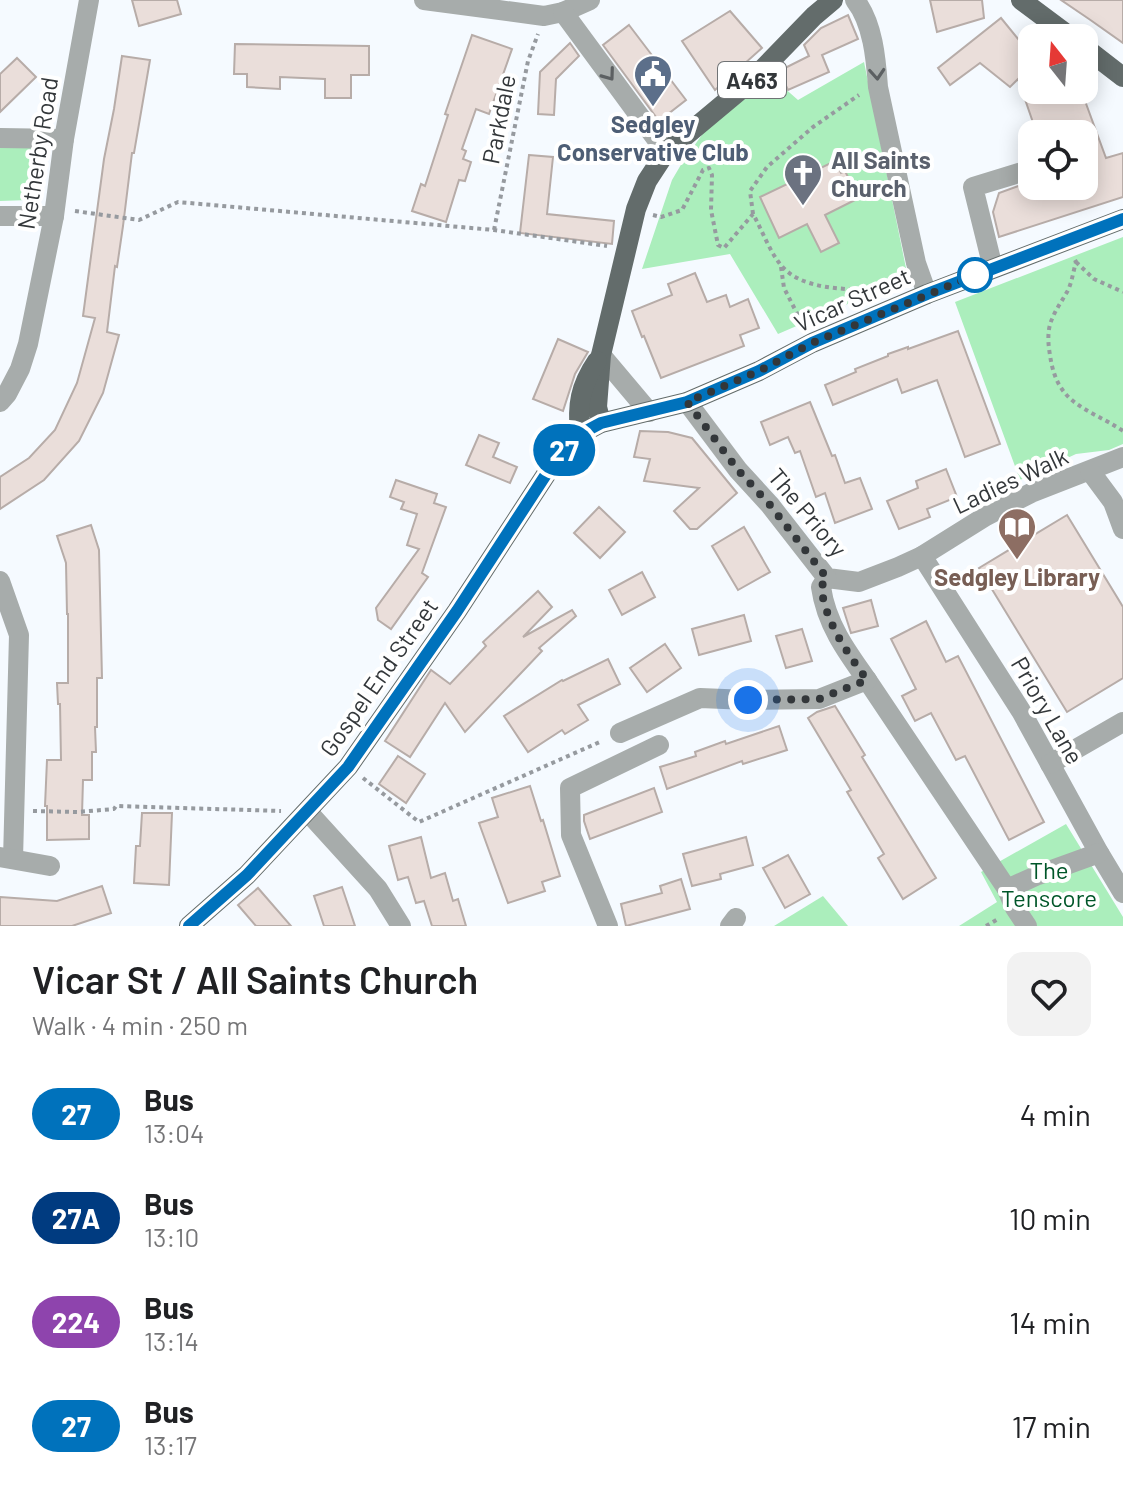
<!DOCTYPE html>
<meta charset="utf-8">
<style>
:root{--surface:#fff;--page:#f2f2f2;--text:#202124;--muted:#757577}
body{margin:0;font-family:Barlow,sans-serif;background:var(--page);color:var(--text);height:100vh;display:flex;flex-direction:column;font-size:30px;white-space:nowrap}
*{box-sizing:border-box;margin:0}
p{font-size:26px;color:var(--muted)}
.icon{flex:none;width:44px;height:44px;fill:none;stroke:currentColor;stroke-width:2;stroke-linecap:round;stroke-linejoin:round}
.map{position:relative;height:926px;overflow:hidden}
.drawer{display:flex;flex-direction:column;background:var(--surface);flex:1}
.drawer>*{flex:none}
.badge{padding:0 16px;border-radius:26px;font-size:28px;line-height:52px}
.needle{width:52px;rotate:343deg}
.fabs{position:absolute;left:1018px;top:24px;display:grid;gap:16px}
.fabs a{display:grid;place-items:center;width:80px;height:80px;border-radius:16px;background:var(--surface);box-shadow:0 4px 20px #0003;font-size:40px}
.you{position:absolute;width:40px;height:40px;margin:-20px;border:6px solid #fff;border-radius:50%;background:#1a73e8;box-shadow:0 0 0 12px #1a73e833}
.map>.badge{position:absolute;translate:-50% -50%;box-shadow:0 0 0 4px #fff}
.round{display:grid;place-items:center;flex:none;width:84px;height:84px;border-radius:16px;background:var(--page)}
.headline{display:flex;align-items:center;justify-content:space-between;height:136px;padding:0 32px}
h1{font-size:38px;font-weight:600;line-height:60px}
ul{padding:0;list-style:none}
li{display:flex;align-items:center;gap:24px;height:104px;padding:0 32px}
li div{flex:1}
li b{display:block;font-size:30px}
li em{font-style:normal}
li .badge{min-width:88px;font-weight:700;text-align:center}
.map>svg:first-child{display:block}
.green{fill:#abeebc}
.building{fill:#eadeda;stroke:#b7aca8;stroke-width:2}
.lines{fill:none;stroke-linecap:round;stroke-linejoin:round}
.path{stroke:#969a9f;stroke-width:4;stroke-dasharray:4 4;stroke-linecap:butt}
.minor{stroke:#a7acab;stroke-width:20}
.major{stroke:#636c6b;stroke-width:20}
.oneway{stroke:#5c6062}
.line-casing{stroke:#fff;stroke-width:18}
.line{stroke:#0072bc;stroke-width:12}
.walk{stroke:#33373a;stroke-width:8;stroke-dasharray:0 14.4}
.stop-dot{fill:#fff;stroke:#0072bc;stroke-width:4}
.labels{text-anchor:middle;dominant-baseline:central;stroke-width:8;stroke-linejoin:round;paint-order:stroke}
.shield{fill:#fff;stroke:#707375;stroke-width:2}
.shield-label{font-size:22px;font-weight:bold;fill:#33373a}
.street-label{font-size:24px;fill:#33373a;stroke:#fff}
.service-label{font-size:24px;font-weight:bold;fill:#4e5e75;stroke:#fff}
.worship-label{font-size:24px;font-weight:bold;fill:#5b616d;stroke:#fff;text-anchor:start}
.education-label{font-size:24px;font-weight:bold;fill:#785e54;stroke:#fff}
.park-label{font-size:24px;fill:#005629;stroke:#fff}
</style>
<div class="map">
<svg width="1123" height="926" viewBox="0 0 1123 926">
<rect width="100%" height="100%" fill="#f5faff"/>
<g class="green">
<polygon points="864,62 908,278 778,334 730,254 642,269 672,180 682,163 711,122 774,79 798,100"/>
<polygon points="0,148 42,148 29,200 0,201"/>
<polygon points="1123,237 1123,444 1109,450 1076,454 1020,480 955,302"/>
<polygon points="1066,824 1123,917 1123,926 959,926 997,902 981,872"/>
<polygon points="823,896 848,926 774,926"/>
</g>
<g class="building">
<polygon points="132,0 177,0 181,14 139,26"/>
<polygon points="930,0 982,0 984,18 937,32"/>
<polygon points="1061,0 1123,0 1123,43 1089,19"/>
<polygon points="730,11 762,48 715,90 682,41"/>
<polygon points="848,15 858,39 822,55 829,72 788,90 779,71 809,56 804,45 821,28"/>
<polygon points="1001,18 1032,56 1032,99 1052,90 1081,90 1106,158 1123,153 1123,197 999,237 993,212 999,193 1032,181 1032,186 1084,186 1084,134 1037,134 1018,79 1010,87 980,63 950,85 938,68"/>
<polygon points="629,25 686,100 659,121 603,45"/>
<polygon points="472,35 512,49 489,114 476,109 462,149 466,151 463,159 471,162 465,181 459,180 446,222 412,211 421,184 425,186 448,115 445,114"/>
<polygon points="570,43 579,56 556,79 554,115 538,114 540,72"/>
<polygon points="235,44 369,46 369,75 351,75 351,98 325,98 325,79 280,77 280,89 247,87 247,74 234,74"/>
<polygon points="122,56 150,60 134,153 132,153 123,226 117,267 115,266 107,332 119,335 103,393 79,441 44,480 0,509 0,477 29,458 55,430 77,383 95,318 83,316 104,159 114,109"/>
<polygon points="17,58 36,77 0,112 0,74"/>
<polygon points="529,155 553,157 547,214 614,221 612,244 520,233"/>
<polygon points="835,161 841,173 845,171 853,187 849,189 855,200 825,215 839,243 821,252 807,224 779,238 760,197"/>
<polygon points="695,273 707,302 726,295 730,307 748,299 759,328 740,335 744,346 661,378 644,336 642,337 632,311 672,295 668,284"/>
<polygon points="958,331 1000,444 965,457 937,380 902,393 897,379 833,405 825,385 856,372 855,369 888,356 888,354 908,347 908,349"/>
<polygon points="558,339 588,352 575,374 563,411 533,399"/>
<polygon points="810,402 832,456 835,455 845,483 860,478 872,509 835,523 825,493 816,497 800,451 795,453 788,437 770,445 761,422"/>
<polygon points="640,431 668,432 692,438 737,493 697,529 690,529 674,511 699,488 644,481 650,459 634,457"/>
<polygon points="479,435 499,443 493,457 517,467 510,483 466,465"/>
<polygon points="946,469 957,497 927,509 930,517 899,529 887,501 918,488 916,481"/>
<polygon points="396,480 437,494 434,503 446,507 422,573 428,577 391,629 378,620 376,608 419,549 407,545 417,514 401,509 404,502 390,497"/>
<polygon points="599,507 625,532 600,558 574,533"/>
<polygon points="1067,515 1123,607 1123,678 1067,712 979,568"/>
<polygon points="91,525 99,550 102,678 97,678 97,727 95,727 96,752 92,752 92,780 83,780 82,815 89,815 89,839 47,840 47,806 45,806 47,760 61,760 60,704 58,704 57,683 68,683 68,614 67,614 66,563 57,536"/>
<polygon points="744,527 770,572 738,590 712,546"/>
<polygon points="642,572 655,597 622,615 609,590"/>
<polygon points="538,591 552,607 523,637 572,610 576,616 539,648 542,651 465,732 445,703 410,757 385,741 431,670 450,684 486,646 483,642"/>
<polygon points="871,600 878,626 851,633 843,608"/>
<polygon points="744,615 751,641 699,655 692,629"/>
<polygon points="926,621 946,662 958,656 1044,822 1009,840 965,756 956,760 931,713 915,721 902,696 916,689 891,639"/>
<polygon points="802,629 812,661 786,668 776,636"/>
<polygon points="665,644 681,668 647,692 630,668"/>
<polygon points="608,659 620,684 578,705 588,720 565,734 562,730 528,752 504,716 562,680 563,681"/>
<polygon points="835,706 865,755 862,757 936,878 903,899 878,858 884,854 847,792 851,790 808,718 817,712"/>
<polygon points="779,726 787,750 743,764 742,761 667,789 660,767 696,756 695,752 725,741 726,744"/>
<polygon points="398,756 425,774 406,803 379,784"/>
<polygon points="530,786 541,821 543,820 560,876 542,882 545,891 508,903 479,823 498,817 492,798"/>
<polygon points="654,788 662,812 590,839 584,821 584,815"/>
<polygon points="142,813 172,813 169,885 134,883 136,846 140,846"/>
<polygon points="421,837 431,878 445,873 453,901 458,899 466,926 432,926 424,901 416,903 408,877 398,880 389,846"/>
<polygon points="746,837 753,865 720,874 721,879 692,886 683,854"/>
<polygon points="788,855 810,894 785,908 763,868"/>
<polygon points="681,879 690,909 626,926 621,904 662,893 660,886"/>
<polygon points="102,886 111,913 72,926 0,926 0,897 57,901"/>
<polygon points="342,887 355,926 324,926 314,896"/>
<polygon points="258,888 291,926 256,926 238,905"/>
</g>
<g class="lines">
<g class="path">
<polyline points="75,211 139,220 178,202 494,230 607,246"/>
<polyline points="753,214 750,191 767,167 813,127 859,95"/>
<path d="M653,215L661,217L682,210L703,170L709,168L712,175L711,210L718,245L724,248L753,214C762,230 769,250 780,264C802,292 848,288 880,291"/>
<polyline points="494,230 528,61 538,34"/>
<path d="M1075,260L1076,262C1073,272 1072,283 1067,292C1062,301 1056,309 1052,319C1047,330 1048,344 1050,355C1057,406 1087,407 1123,431"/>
<polyline points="1076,262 1094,279 1123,292"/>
<polyline points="781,267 784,288 803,325"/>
<polyline points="363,778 419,822 602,741"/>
<polyline points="33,811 77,812 114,809 116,806 281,811"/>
<polyline points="986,926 998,919"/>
</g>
<g class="minor">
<polyline points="424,0 544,16 563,12 590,0"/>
<path d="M855,0C873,23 876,59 878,87L916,263L927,294"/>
<polyline points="563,12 666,152"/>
<polyline points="0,138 64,139"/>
<polyline points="0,216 54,216"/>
<polyline points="993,268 973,187 1022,172"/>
<polyline points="601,355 649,412"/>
<polyline points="0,402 7,394 20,369 28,344 54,216 64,139 89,0"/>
<polyline points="687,402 738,470 770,505 827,578 859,582 898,567 922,556 986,516 1031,493 1123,457"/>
<polyline points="1090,471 1113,502 1123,529"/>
<polyline points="922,556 1021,711 1099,853 1123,893"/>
<path d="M827,578L821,587C826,623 846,651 867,680L1007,889L1015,908L1027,926"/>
<polyline points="0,581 19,635 13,859"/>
<polyline points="620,733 700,698 748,700 819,699 867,680"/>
<polyline points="1050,764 1123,722"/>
<polyline points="308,812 378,889 401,926"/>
<polyline points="0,857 50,866"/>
<polyline points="1007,889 1038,875 1099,853"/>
<polyline points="608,926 571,835 570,788 659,745"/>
<polyline points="730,926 736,918"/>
</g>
<g class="major">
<polyline points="1021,0 1072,38"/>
<polyline points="1084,47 1123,77"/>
<polyline points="601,423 597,407 601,355 636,209 647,181 666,152 751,81 814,16 833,0"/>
<path d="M580,434C577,405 580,386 597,361"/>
<polyline points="189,926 247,875 348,767 457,611 547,473 573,438 601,423 687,402 759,371 812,343 927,294 1123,219"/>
</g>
</g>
<defs><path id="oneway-chevron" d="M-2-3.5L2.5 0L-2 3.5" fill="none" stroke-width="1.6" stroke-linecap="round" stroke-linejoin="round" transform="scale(2)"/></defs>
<g class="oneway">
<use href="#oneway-chevron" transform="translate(877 74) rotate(86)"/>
<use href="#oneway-chevron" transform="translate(609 75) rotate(54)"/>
</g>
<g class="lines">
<defs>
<polyline id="line" points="189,926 247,875 348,767 457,611 547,473 573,438 601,423 687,402 759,371 812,343 927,294 1123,219"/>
</defs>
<use href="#line" class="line-casing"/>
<use href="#line" class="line"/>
<path class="walk" d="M748,700L819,699L867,680C846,651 826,623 821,587L827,578L770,505L738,470L687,402L759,371L812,343L975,275"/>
</g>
<defs>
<symbol id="civic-pin" viewBox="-11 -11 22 30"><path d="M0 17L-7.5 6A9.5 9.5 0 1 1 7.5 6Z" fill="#5c6f8a" stroke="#fff"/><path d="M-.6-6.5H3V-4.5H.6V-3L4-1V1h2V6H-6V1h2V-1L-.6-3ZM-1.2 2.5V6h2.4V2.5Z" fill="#fff"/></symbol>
<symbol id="church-pin" viewBox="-11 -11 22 30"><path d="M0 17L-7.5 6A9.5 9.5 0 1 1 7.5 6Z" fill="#6b7280" stroke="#fff"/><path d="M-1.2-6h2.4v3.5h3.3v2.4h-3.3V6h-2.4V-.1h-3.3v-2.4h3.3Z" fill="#fff"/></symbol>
<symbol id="library-pin" viewBox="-11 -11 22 30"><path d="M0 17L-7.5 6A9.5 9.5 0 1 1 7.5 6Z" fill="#8d6e63" stroke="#fff"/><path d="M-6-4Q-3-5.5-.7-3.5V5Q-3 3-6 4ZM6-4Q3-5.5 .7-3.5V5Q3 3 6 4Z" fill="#fff"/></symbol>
</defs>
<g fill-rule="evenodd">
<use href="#civic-pin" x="631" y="52" width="44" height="60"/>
<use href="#church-pin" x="781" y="151" width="44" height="60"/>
<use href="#library-pin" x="995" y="505" width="44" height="60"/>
</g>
<circle class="stop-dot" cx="975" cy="275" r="16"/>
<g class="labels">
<rect class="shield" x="718" y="62" width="68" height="36" rx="6"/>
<g class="shield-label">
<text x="752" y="80">A463</text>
</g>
<g class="street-label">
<text transform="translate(498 119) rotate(-79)">Parkdale</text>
<text transform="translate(37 153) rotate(-81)">Netherby Road</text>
<text transform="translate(852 299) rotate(-24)">Vicar Street</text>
<text transform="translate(1010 480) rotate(-25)">Ladies Walk</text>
<text transform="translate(808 512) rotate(50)">The Priory</text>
<text transform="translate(378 677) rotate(-55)">Gospel End Street</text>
<text transform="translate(1048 710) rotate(60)">Priory Lane</text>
</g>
<g class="service-label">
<text x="653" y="123">Sedgley<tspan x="653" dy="28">Conservative Club</tspan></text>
</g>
<g class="worship-label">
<text x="831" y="159">All Saints<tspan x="831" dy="28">Church</tspan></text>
</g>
<g class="education-label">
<text x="1017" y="576">Sedgley Library</text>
</g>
<g class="park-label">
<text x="1049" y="869">The<tspan x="1049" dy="28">Tenscore</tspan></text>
</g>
</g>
</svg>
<div class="fabs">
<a><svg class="needle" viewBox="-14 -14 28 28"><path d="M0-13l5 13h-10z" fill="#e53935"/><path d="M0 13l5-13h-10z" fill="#757577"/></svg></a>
<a><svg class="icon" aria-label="locate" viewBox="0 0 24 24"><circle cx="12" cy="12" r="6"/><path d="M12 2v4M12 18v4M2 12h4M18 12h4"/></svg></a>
</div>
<div class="you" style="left:748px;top:700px"></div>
<b class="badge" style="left:564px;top:450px;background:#0072bc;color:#fff">27</b>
</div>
<section class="drawer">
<div class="headline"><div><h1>Vicar St / All Saints Church</h1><p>Walk · 4 min · 250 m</p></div><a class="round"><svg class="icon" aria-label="heart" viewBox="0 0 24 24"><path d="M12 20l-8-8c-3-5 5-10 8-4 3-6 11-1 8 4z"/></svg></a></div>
<ul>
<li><span class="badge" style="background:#0072bc;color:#fff">27</span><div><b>Bus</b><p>13:04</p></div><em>4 min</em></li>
<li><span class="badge" style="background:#003b80;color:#fff">27A</span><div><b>Bus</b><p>13:10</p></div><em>10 min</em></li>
<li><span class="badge" style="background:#8e44ad;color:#fff">224</span><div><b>Bus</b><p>13:14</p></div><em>14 min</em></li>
<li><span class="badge" style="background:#0072bc;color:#fff">27</span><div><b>Bus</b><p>13:17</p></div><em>17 min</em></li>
</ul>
</section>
